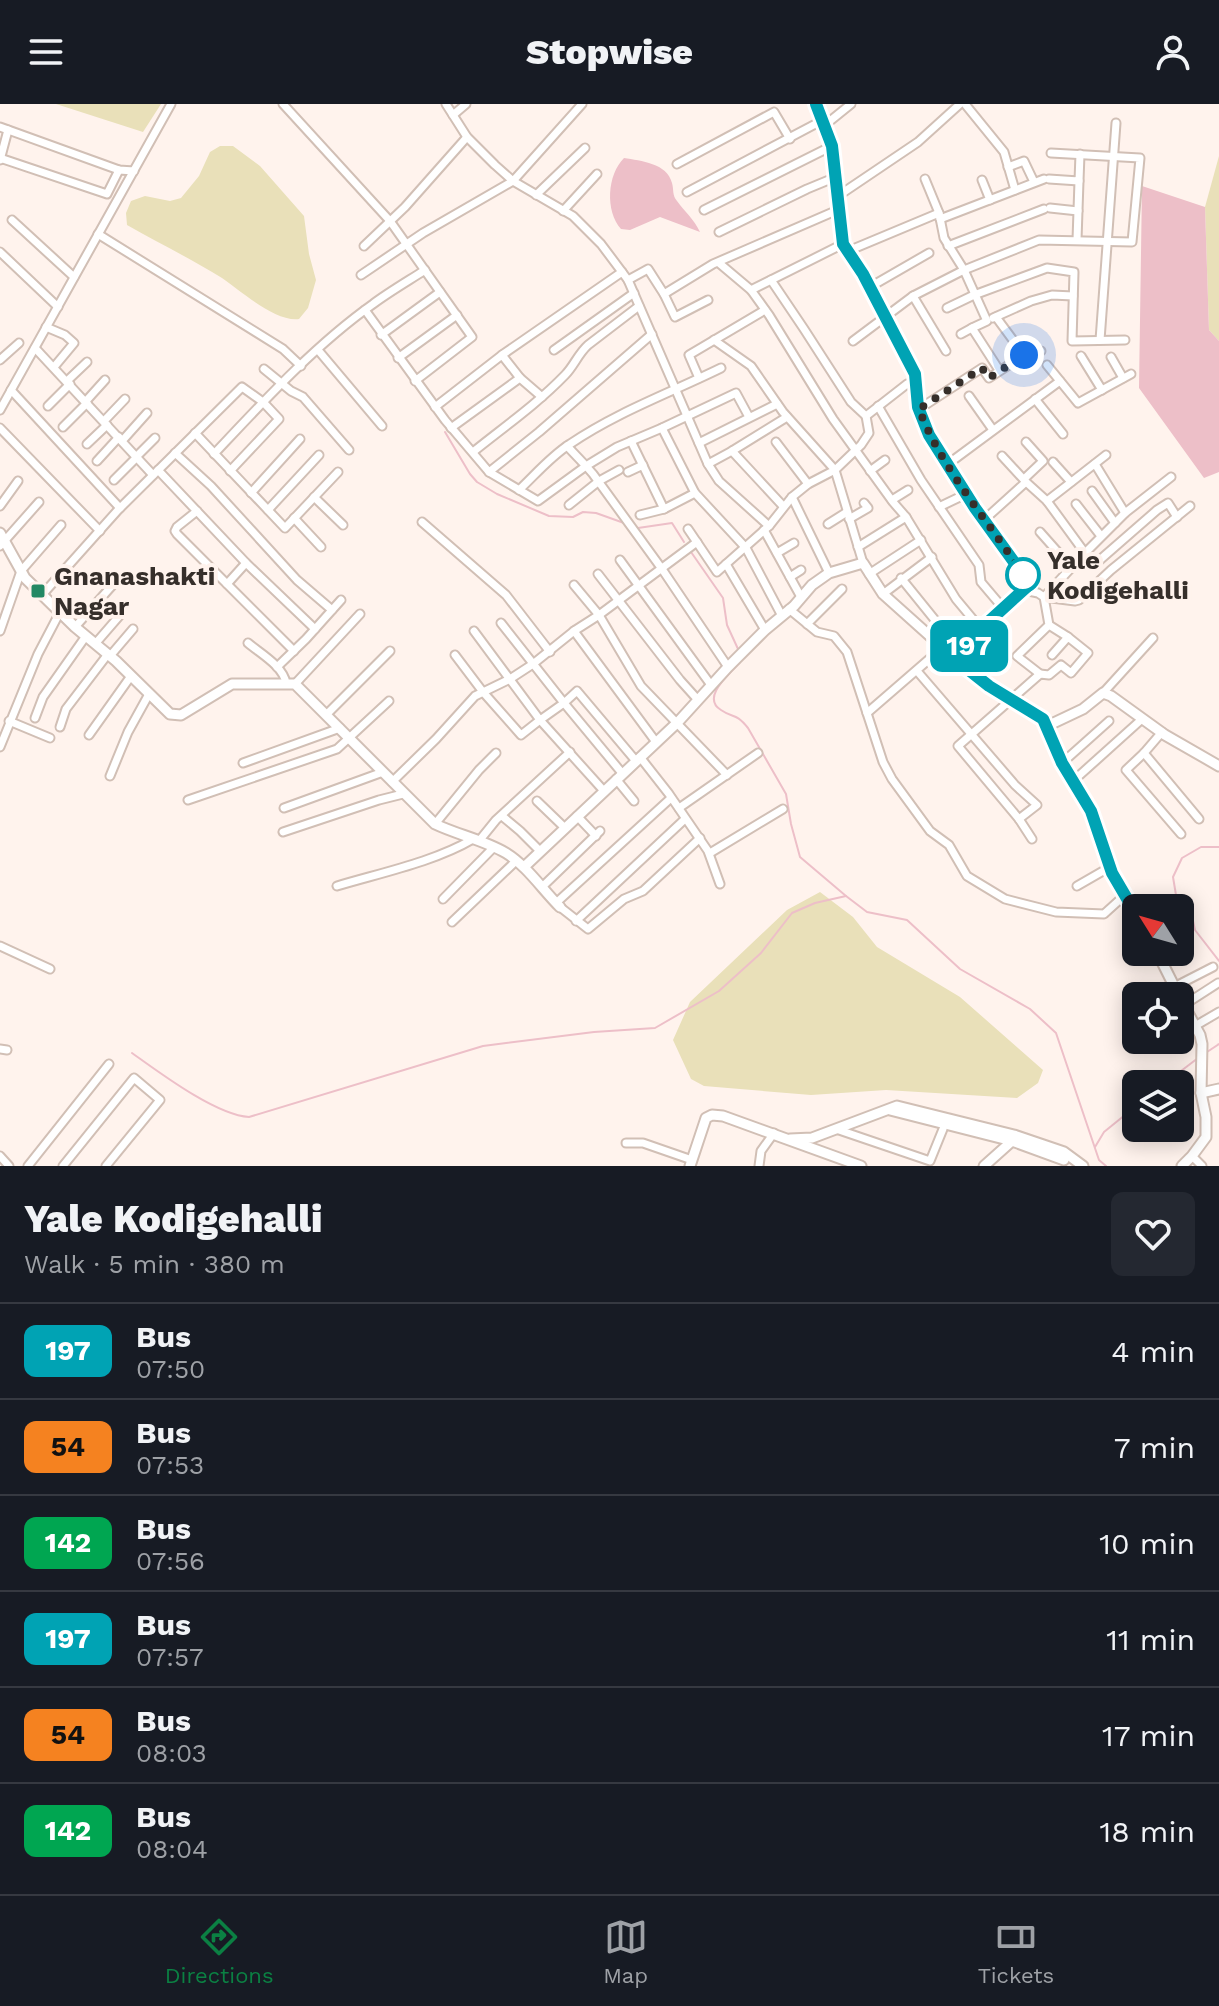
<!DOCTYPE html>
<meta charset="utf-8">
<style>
:root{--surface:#171b24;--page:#242831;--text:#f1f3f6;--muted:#9ea1a6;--line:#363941;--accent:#0b8043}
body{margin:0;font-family:"Work Sans",sans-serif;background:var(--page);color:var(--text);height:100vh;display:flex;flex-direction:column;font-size:30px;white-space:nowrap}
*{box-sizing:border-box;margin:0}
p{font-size:26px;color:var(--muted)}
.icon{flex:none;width:44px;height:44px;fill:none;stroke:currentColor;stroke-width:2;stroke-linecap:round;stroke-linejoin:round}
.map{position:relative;height:1062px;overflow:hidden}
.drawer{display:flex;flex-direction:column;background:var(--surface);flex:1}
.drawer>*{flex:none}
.badge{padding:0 16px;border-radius:12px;font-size:28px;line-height:52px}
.needle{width:52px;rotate:307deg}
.fabs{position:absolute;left:1122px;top:790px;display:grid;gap:16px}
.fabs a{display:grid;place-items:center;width:72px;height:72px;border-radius:12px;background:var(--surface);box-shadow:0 4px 20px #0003;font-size:40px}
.you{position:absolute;width:40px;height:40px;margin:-20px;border:6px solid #fff;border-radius:50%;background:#1a73e8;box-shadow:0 0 0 12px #1a73e833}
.map>.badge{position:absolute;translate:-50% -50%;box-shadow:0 0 0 4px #fff}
.round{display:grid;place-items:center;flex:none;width:84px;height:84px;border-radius:12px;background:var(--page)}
.headline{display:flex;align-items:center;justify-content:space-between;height:136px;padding:0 24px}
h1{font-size:38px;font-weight:800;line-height:60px}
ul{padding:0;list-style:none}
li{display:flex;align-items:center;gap:24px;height:96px;padding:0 24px;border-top:2px solid var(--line)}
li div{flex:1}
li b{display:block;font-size:30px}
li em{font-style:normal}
li .badge{min-width:88px;font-weight:700;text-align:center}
header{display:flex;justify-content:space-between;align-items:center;height:104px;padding:0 24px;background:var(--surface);font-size:36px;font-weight:800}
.tab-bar{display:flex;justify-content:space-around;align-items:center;height:112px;border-top:2px solid var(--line);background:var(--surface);font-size:22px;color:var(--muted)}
.tab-bar a{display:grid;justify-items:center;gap:4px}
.tab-bar .active{color:var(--accent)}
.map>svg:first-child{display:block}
.green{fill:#e9e0b9}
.water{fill:#edbfc8}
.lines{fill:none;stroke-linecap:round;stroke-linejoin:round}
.stream{stroke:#edbfc8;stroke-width:2}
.street-casing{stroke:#d1bfb5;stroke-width:11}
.secondary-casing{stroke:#d1bfb5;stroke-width:13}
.street{stroke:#fff;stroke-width:7}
.secondary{stroke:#fff;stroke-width:9}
.line-casing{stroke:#fff;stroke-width:18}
.line{stroke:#00a3b4;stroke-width:12}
.walk{stroke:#362f2b;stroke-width:8;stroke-dasharray:0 14.4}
.stop-dot{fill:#fff;stroke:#00a3b4;stroke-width:4}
.poi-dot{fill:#238964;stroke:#fff3ed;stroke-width:3}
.labels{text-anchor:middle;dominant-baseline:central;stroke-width:8;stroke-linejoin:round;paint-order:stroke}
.stop-label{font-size:26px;font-weight:bold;fill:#362f2b;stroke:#fff3ed;text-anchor:start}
.poi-label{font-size:26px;font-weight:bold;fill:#362f2b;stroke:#fff3ed;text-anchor:start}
</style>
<header><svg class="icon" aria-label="menu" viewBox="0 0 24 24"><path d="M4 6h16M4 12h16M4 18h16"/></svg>Stopwise<svg class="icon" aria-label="person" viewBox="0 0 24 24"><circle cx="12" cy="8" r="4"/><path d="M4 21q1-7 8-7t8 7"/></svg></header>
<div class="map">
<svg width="1219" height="1062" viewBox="0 0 1219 1062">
<rect width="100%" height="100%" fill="#fff3ed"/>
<g class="green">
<polygon points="56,0 161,0 143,28"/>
<path d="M220,42H233L260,62L304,112L309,150L316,176L308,204L299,215C275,218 241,187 222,174C191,155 159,139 127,121L126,109L131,97L145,92L170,97L181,94L199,72L210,48Z"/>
<polygon points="1219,52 1219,237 1209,226 1205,103"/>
<polygon points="820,788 853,813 877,843 960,893 1043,966 1038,979 1017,994 886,986 811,991 704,982 691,975 673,936 690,898 787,806"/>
</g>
<g class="water">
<path d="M624,54C641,57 667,59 672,79C674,86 672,91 677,97C685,108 694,115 700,128L660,113L630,126L621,125C605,107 607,71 624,54Z"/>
<polygon points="1142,82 1205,103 1209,226 1219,237 1219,368 1204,374 1139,284"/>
</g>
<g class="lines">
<g class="stream">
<polyline points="445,328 470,370 477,378 497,390 549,412 573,413 583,408 596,409 624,419"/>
<polyline points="638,424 672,419 684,438"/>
<polyline points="691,448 723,494 727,521 738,545"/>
<path d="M740,558C731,569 700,593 721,606C734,615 735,608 748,624L786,690L791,720L800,753L846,792L867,808L907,816L960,865L1030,905L1056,929L1099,1056L1106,1062"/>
<polyline points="1219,743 1201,743 1182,754 1173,773 1176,791 1191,808 1195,826 1219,857"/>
<polyline points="1207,948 1219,940"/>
<path d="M132,949C160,969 216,1011 249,1013L483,942L594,928L655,924L719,887L761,849L792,809L815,799L846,792"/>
<polyline points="1164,980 1198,954"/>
<polyline points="1095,1043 1104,1028 1136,1002"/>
</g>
<defs>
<g id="street">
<polyline points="283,0 390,117 472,233 415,277"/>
<polyline points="446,0 467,33 495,61 513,77 573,112 601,140 628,176 708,360 719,377 769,422"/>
<polyline points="965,0 1004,48 1015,86"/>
<polyline points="453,11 466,0"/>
<polyline points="825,21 851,0"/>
<polyline points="0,23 119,66 134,67"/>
<polyline points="0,54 107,90 119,66"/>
<polyline points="0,56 8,26"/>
<polyline points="677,60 774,8 790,35"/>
<polyline points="1008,63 1024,57 1034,78"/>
<polyline points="925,75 939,109"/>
<polyline points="1049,75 1079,77 1080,50"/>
<polyline points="982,76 990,96"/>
<polyline points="687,88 823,16"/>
<polyline points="536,91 585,44"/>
<polyline points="838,92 918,38 960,0"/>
<polyline points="1050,104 1078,107"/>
<polyline points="704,106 832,42"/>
<polyline points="563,107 597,70"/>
<polyline points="940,115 1044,75"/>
<polyline points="12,116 74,173"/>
<polyline points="719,128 807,85 836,73"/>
<polyline points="98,130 283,245 301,262"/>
<polyline points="1077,136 1079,77"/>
<polyline points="364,142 405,103 467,33"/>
<polyline points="948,142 1044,105"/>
<polyline points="848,147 939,109 944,134 964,166 987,217 972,224 999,266"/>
<polyline points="0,148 58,203"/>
<polyline points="719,159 751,186 769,211 833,315 893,398 906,413 956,495 981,525 996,538"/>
<polyline points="361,171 423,129 513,77 582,0"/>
<polyline points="628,176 648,165 664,190 713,160 840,105"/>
<polyline points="771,176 804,225 851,298 866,312"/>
<polyline points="870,183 929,149"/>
<polyline points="751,186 843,140"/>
<polyline points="664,190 675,213 708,196"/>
<polyline points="913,192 946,247"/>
<polyline points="947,204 974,191 1047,164 1074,168 1072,237 1125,236"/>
<polyline points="365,206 445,316 489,368 538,397 586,362 593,370 662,465 728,563"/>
<polyline points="993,214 1031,197 1052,191 1073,192"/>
<polyline points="46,223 65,231 74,239 54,263"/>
<polyline points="961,230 972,224"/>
<polyline points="381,231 440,188"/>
<polyline points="1100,236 1116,19"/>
<polyline points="853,237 913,192 964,166 1039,136 1132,138 1140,54 1051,49"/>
<polyline points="35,244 153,371"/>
<polyline points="318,246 382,322"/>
<polyline points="554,246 634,189"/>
<polyline points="1024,251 1041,247"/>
<polyline points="1081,252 1102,286"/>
<polyline points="1111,253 1123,274"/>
<polyline points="398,254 457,211"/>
<polyline points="0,256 19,239"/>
<polyline points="1047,261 1078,299 1131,270"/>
<polyline points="264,265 291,287 303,293 349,346"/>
<polyline points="520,274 542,293"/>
<polyline points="699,274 689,251 765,206"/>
<polyline points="67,277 87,258"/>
<polyline points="11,286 120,404"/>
<polyline points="969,292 993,326"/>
<polyline points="1035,295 1063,330"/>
<polyline points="86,297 105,276"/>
<polyline points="48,302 70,280"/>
<polyline points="878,302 921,376 979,461 981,478 1003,504"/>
<polyline points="435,303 502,251 622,168"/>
<polyline points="919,305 982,264 989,274 1024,251 996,213"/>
<polyline points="0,306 171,0"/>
<polyline points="104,317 125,295"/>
<polyline points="63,323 87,299"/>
<polyline points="0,324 100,427"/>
<polyline points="451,324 520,274 502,251"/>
<polyline points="662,324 695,389 746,444 782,512"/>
<polyline points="195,329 285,424 338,368"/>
<polyline points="122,337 147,309"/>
<polyline points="631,337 664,405 695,389"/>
<polyline points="776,338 808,380"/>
<polyline points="699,339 777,300"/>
<polyline points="87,340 107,321"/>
<polyline points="567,342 586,362 617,343 662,324 736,289 749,313"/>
<polyline points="732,347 783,402"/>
<path d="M473,348C504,323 537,300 565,271C574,262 578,250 588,241L639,202"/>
<polyline points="175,349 211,382 297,476 332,506"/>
<path d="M214,350C263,298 314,242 373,200C389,188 408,177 425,166"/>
<polyline points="136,353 155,334"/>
<polyline points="97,357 119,333"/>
<polyline points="1053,358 1071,378"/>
<polyline points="708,360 732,347 787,313"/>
<polyline points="948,360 1060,277"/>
<polyline points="1095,360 1125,409"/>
<polyline points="158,366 246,459 315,525"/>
<polyline points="870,367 885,356"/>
<polyline points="489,368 539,328 652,230"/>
<polyline points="628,368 643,361"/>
<polyline points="1024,375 1043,357 1026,338"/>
<polyline points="114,376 137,353"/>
<polyline points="1026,378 1047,397 1085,449"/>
<path d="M519,386C535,371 551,352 570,340C617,308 670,289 721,264"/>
<polyline points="1092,387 1115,419"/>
<polyline points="251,389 300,335"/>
<polyline points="314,393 343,421"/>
<polyline points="792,393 829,469"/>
<polyline points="892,396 908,386"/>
<polyline points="1047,397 1106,351"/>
<polyline points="1076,400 1101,432"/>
<polyline points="569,401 599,377 619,366"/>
<polyline points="0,402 18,377"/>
<polyline points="939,403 966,390"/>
<polyline points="268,406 319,351"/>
<polyline points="197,407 177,423 175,427 177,430 294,547"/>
<polyline points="640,411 664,405"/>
<polyline points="294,414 321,443"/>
<polyline points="849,415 868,404 864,399"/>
<polyline points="984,416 1026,378 1002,352"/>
<polyline points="422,418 506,491 550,548"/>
<polyline points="828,420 847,408"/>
<polyline points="688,425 717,468 769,422 792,393 808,380 835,366 783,308 751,262 714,236"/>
<polyline points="764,426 801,493"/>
<polyline points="1040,428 1071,463"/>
<polyline points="0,442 39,398"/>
<polyline points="858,443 906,413"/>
<polyline points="777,449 794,439"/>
<polyline points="620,456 711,581"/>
<polyline points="1078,456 1087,461 1094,461 1157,406 1168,399 1177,413"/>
<polyline points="863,459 835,366 861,341 869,329 866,312 907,280"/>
<polyline points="726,460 765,526"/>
<polyline points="598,470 680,576 698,596"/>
<polyline points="869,470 921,436"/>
<polyline points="790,473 801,466"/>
<polyline points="901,474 939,521 967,545"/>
<polyline points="227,480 246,459"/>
<polyline points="574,481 599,511 641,582 727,671"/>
<polyline points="1024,486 1038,489 1044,493 1075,497 1079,496 1111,466 1190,402"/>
<polyline points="883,490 932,453"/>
<polyline points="42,491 118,406 242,283 263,298 279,315 230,367"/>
<polyline points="789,505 817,528 834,532 847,548 883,658 892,675 930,727 949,741 967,772 1005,795 1056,808 1104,810 1125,791"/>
<polyline points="501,519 564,599 577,587 636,657"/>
<polyline points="807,520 842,485"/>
<polyline points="1049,521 1068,533"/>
<polyline points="75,523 118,475"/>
<polyline points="0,527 21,467 61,421"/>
<polyline points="574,527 656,638"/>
<path d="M248,539C261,550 283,562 286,579"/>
<polyline points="95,540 121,510"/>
<polyline points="455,551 483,588 521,631 540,616 474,527"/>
<polyline points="110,552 133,525"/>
<polyline points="277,563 306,535 341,496"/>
<polyline points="917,567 1015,681 1037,701 1019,715"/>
<polyline points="1040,570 1017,552 1049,521 1044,493 1085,449 1125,409 1171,373"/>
<polyline points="295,580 360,510"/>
<polyline points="1103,589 1153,534"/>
<polyline points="867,609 942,544"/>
<polyline points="326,611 390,547"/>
<polyline points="35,614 43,593 86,532"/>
<polyline points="9,617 50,634"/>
<polyline points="60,623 66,605 108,550"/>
<polyline points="1162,628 1144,649 1126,666 1181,730"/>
<polyline points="89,631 131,572"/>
<polyline points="0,643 38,550 60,508"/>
<polyline points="1144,649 1199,715"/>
<polyline points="640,653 669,690 708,747 720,780"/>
<polyline points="243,659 340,624"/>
<polyline points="1062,659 1109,617"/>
<polyline points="110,672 128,628 149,590"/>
<polyline points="616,675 634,697"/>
<polyline points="392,678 436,635 475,592 510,575 533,560 574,527 599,511 697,438"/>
<polyline points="1072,678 1142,615"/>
<polyline points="604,687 540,616 564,599 622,669"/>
<polyline points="188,696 337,645 389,597"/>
<polyline points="537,697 565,724"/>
<polyline points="284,704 383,668"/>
<polyline points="679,704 758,649"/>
<polyline points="502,712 520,727 540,747"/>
<polyline points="577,712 596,732"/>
<polyline points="435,720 479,666 496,649"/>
<polyline points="283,728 379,696 403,690"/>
<polyline points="1032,735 1019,715 958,642 1040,570 1049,571 1061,561 1071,569 1088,549 1068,533 1052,551"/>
<polyline points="479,737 496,716 570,648"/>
<polyline points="710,749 783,705"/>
<path d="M337,782C380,769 434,758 473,735"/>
<polyline points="1077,782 1110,763"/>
<polyline points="542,783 600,727"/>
<polyline points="443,795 494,743"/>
<polyline points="556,799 671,694"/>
<polyline points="560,803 588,825 624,795 643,787 700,734"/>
<polyline points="576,817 685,715"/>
<polyline points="452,818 516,757"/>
<polyline points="0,842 50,865"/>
<polyline points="1174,883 1213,863"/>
<polyline points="1184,901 1218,879"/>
<polyline points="1195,922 1219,908"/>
<polyline points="0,945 7,946"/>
<polyline points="836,1025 930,1057 943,1025"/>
<polyline points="626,1039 643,1039 692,1056"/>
<polyline points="0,1052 9,1062"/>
<polyline points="1192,1052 1202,1062"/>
<polyline points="28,1062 109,960"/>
<polyline points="63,1062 134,974 160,996 106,1062"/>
<polyline points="759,1062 761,1047 774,1029"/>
</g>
<g id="secondary">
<polyline points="816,0 832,42 843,140 863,170 915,270 918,303 929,331 975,404 1030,480 974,531 960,559 989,582 1043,615 1062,659 1091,707 1112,769 1136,810"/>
<path d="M0,429L25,474L75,523L116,557L170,610L181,611L232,580H295L435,720C458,731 484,736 506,749C527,762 542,785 560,803"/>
<polyline points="1045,623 1083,605 1103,589 1111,592 1165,631 1219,662"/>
<polyline points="524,763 678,618 728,563 765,526 794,502 812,481 829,469 863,459 883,490 960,559"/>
<polyline points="1157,848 1179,892"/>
<polyline points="1180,894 1200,931 1202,940 1201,989 1206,1013 1206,1033 1192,1052 1182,1062"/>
<polyline points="1201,989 1219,985"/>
<polyline points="890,1006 1012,1037 1064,1056"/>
<polyline points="790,1035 812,1034 897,1002 1014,1031 1064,1048 1083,1062"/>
<polyline points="690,1062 706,1014 712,1011 723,1012 861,1062"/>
<polyline points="984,1062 1012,1037"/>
</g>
</defs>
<use href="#street" class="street-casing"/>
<use href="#secondary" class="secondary-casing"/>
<use href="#street" class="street"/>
<use href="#secondary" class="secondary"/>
</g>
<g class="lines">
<defs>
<polyline id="line" points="816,0 832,42 843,140 863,170 915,270 918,303 929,331 975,404 1030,480 974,531 960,559 989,582 1043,615 1062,659 1091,707 1112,769 1136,810"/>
</defs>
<use href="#line" class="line-casing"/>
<use href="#line" class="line"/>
<path class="walk" d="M1023,471C989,417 942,366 919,305L982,264L989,274L1024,251"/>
</g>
<circle class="stop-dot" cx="1023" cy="471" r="16"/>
<rect class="poi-dot" x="30" y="479" width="16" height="16" rx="4"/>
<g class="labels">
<g class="stop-label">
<text x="1047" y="456">Yale<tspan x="1047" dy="30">Kodigehalli</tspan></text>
</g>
<g class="poi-label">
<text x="54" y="472">Gnanashakti<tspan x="54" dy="30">Nagar</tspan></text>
</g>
</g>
</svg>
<div class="fabs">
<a><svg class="needle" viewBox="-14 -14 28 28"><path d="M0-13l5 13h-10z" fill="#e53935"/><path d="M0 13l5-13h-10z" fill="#9ea1a6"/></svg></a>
<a><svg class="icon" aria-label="locate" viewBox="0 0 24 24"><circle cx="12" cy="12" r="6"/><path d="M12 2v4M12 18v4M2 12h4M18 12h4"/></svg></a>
<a><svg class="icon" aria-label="layers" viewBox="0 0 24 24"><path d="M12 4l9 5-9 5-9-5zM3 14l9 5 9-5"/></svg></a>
</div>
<div class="you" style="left:1024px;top:251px"></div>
<b class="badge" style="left:969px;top:542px;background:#00a3b4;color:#fff">197</b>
</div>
<section class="drawer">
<div class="headline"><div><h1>Yale Kodigehalli</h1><p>Walk · 5 min · 380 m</p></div><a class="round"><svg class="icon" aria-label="heart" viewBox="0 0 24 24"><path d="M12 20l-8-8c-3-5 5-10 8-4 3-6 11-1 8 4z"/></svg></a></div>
<ul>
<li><span class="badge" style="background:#00a3b4;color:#fff">197</span><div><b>Bus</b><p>07:50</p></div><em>4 min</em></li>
<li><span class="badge" style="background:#f58220;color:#111">54</span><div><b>Bus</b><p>07:53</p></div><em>7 min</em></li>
<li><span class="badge" style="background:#00a651;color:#fff">142</span><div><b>Bus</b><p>07:56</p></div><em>10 min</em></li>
<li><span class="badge" style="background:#00a3b4;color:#fff">197</span><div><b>Bus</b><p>07:57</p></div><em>11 min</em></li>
<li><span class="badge" style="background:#f58220;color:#111">54</span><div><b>Bus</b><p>08:03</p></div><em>17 min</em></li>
<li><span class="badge" style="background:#00a651;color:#fff">142</span><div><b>Bus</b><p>08:04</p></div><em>18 min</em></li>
</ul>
</section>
<nav class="tab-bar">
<a class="active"><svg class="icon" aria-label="directions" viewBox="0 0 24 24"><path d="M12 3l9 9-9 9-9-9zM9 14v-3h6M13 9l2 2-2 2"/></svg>Directions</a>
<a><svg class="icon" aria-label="map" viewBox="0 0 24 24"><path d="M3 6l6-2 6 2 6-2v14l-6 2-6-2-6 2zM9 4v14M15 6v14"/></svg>Map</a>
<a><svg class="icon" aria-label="tickets" viewBox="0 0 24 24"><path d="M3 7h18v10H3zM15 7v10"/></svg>Tickets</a>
</nav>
